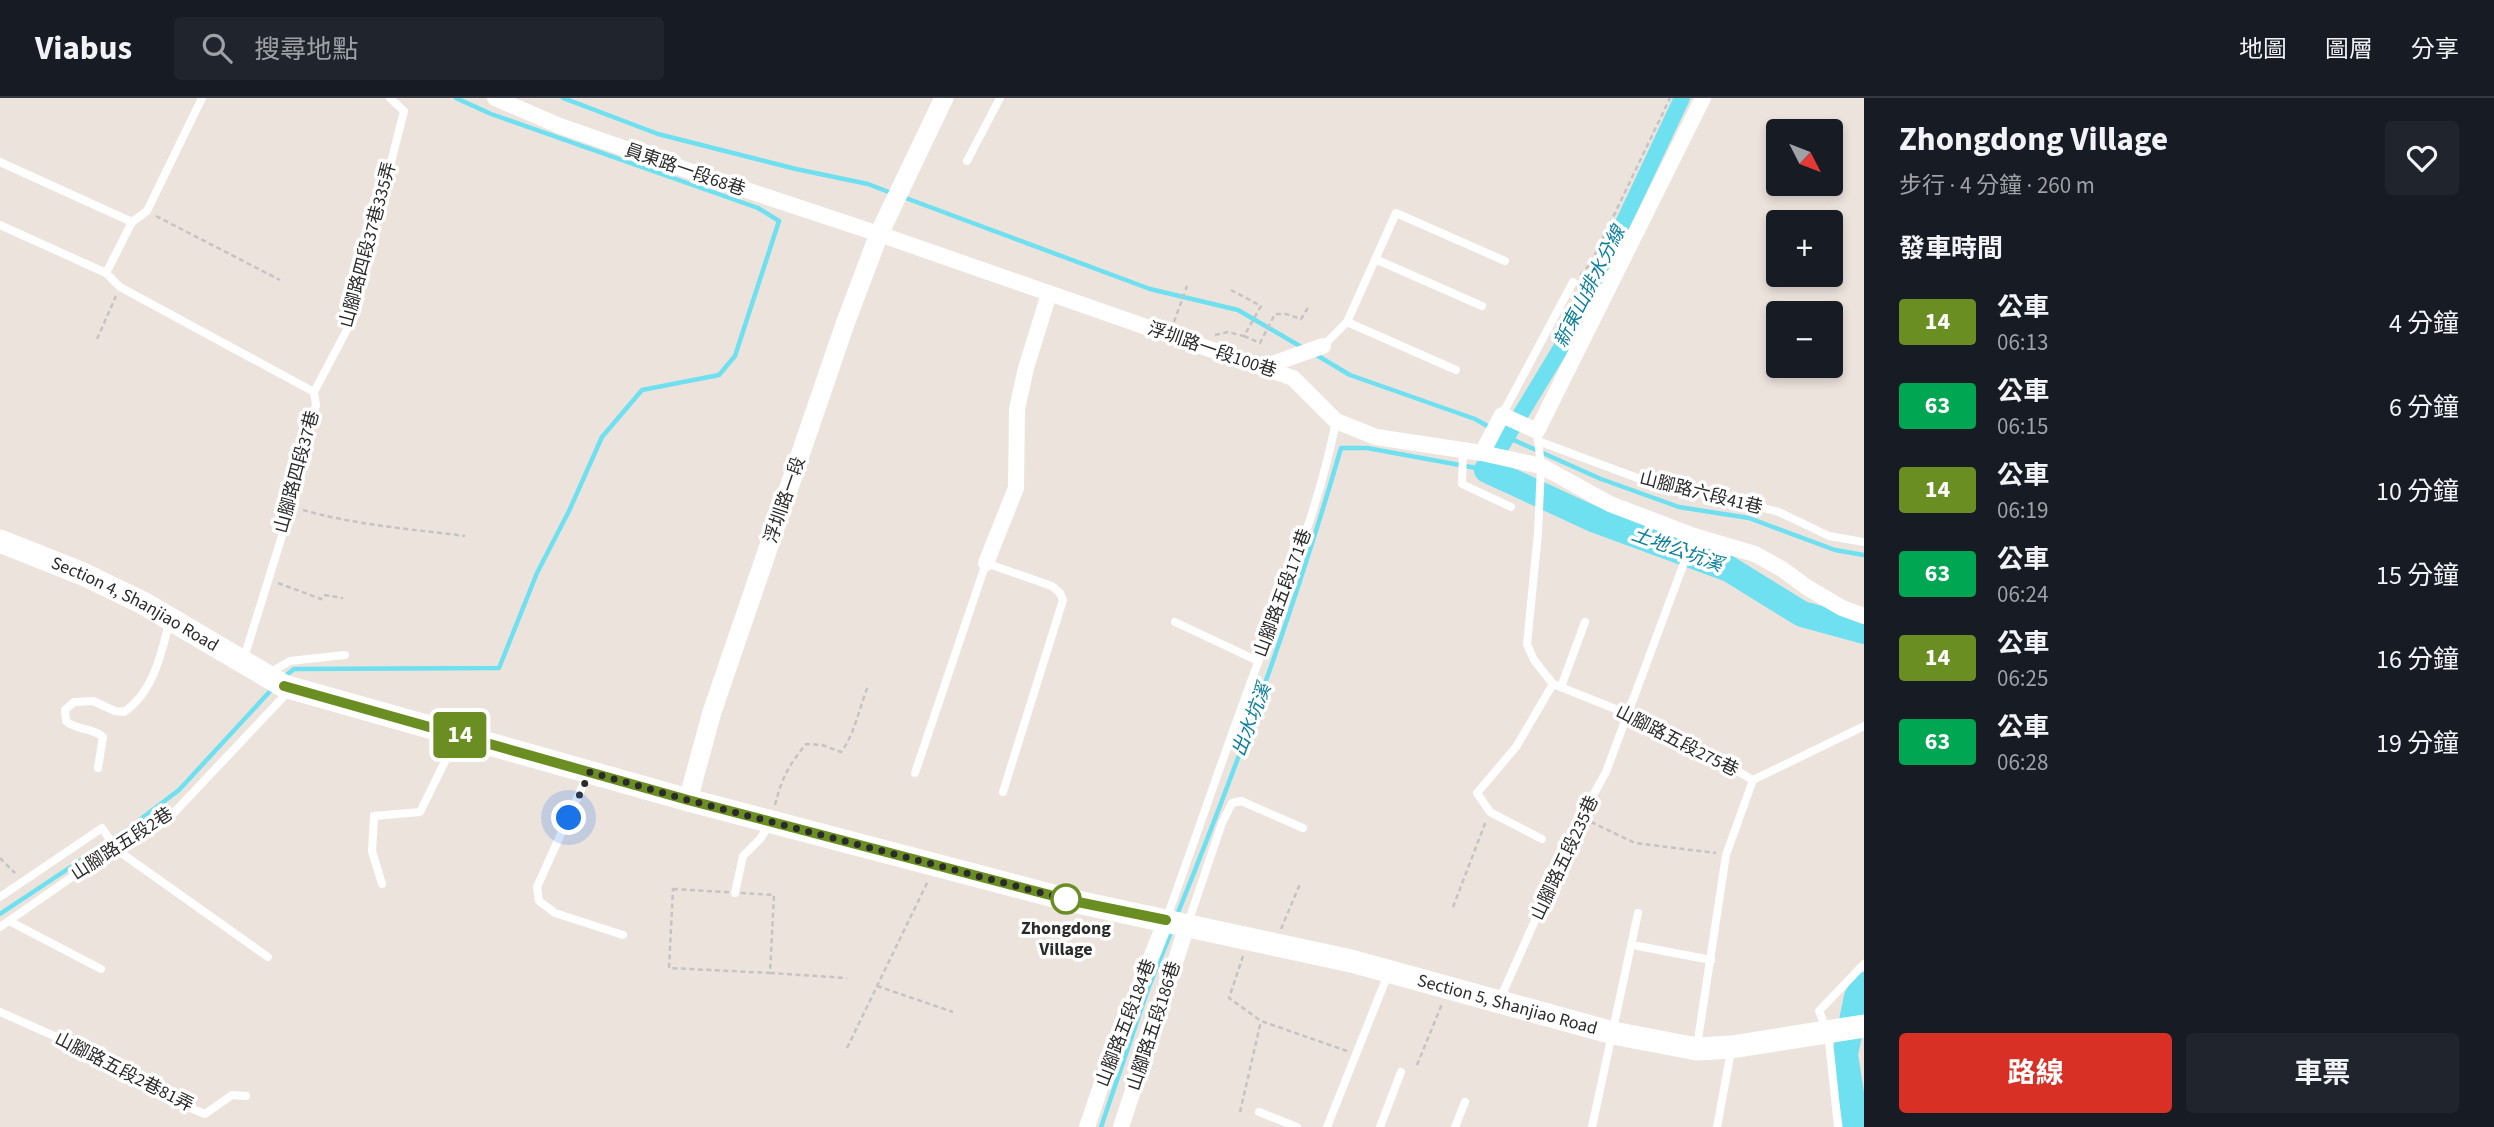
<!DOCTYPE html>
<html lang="zh-TW">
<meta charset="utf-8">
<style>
:root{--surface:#171b24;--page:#20242c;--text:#f1f3f6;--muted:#9ea1a6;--line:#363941;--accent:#d93025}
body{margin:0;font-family:"Source Sans 3","Noto Sans TC",sans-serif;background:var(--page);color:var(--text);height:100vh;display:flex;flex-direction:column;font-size:26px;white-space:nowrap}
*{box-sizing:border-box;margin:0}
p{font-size:23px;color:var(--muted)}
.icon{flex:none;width:38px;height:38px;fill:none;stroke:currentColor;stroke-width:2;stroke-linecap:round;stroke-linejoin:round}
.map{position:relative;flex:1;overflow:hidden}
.details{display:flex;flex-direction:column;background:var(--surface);width:630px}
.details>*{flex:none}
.badge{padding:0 14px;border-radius:5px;font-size:24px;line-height:46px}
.needle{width:46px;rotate:132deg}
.controls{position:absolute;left:1766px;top:21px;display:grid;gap:14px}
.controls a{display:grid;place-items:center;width:77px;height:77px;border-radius:7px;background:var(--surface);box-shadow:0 4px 10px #0003;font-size:35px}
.you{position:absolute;width:35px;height:35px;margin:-18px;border:5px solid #fff;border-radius:50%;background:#1a73e8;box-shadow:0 0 0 10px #1a73e833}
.map>.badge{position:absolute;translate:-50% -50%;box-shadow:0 0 0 4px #fff}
h2{padding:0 35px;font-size:26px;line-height:63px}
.round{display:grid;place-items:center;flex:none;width:74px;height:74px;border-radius:7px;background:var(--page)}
.headline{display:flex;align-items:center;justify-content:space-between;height:119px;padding:0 35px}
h1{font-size:33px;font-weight:700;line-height:52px}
.primary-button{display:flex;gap:14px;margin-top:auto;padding:14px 35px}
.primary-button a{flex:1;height:80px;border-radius:7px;background:var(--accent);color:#fff;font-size:28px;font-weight:700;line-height:80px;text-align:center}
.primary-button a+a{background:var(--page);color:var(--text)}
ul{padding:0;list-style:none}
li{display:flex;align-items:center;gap:21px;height:84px;padding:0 35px}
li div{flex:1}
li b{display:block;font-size:26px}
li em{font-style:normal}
li .badge{min-width:77px;font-weight:700;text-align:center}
header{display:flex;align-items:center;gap:42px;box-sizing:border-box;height:98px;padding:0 35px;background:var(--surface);border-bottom:2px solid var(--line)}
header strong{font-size:33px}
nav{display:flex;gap:38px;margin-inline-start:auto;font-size:24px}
.search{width:490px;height:63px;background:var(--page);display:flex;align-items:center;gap:18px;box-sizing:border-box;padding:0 24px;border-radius:7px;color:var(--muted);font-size:26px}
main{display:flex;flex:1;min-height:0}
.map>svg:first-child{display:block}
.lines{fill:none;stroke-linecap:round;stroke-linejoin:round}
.stream{stroke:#6ee0f0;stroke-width:4.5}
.canal{stroke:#6ee0f0;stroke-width:16}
.river{stroke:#6ee0f0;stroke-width:26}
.path{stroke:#c4c4c4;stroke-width:2.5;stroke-dasharray:5 3.5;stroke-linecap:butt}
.service{stroke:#fff;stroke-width:8}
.minor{stroke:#fff;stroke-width:16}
.tertiary{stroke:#fff;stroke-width:19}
.secondary{stroke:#fff;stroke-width:23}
.line-casing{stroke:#fff;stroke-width:16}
.line{stroke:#6b8e23;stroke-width:10}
.walk{stroke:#2b2b2b;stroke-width:7;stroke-dasharray:0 12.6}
.stop-dot{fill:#fff;stroke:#6b8e23;stroke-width:3.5}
.labels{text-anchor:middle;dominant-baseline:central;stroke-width:7;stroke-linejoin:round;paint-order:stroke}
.street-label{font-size:18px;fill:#2b2b2b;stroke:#fff}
.stop-label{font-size:18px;font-weight:bold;fill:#2b2b2b;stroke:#fff}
.water-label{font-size:19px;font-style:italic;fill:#0c809d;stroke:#fff}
</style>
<header>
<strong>Viabus</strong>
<div class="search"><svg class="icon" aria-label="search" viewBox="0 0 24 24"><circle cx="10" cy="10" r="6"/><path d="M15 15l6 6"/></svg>搜尋地點</div>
<nav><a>地圖</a><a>圖層</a><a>分享</a></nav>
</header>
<main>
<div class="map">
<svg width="1864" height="1029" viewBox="0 0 1864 1029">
<rect width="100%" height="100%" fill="#ede3dd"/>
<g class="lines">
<g class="stream">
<polyline points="563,0 658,36 796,71 868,86 894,96"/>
<polyline points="903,99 1150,191 1238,212 1305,251"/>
<polyline points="1313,255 1350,277 1475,321 1507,339 1601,381 1679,409 1749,420 1835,452 1864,457"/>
<polyline points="284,579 294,571 499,570 537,475 569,413 602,339 642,292 719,277 735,258 779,123 758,110 491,16 456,0"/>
<polyline points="0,816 125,733 179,692 273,590"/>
<path d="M1177,817C1239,664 1295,509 1341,350H1367L1487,372"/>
<polyline points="1101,1029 1148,891 1172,832"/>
</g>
<polyline class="canal" points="1487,372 1576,225 1682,0"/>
<g class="river">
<polyline points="1487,372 1593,421 1729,471 1802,516 1864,533"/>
<polyline points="1856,1029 1845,956 1857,899 1864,887"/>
</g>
<g class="path">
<polyline points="156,118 280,182"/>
<polyline points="1580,177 1591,165 1670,0"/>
<polyline points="1174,224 1187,188"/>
<polyline points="1215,237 1228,234 1244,238 1261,208 1231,192"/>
<polyline points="1244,238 1260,245 1275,216 1286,216 1301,221 1309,208"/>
<polyline points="97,241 116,198"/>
<path d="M303,412C355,427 411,431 465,438"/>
<polyline points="278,485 321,501 324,497 343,500"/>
<path d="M775,707C782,680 788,668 806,646L822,647L841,654C855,636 859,610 868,588"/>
<polyline points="1591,724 1635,745 1716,755"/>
<polyline points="0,760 15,775"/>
<polygon points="673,791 774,797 770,875 669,870"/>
<polyline points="1453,809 1486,723"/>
<polyline points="1281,831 1300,786"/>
<polyline points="1243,858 1229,900 1261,923 1347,953"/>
<polyline points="770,875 847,880"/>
<polyline points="877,888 953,914"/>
<polyline points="847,950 928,783"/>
<polyline points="1417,967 1442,906"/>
<polyline points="1240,1014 1261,923"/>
</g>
<g class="service">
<polyline points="202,0 147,113 132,124 106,175 120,189 314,294"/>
<polyline points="967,63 1000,0"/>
<polyline points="0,64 132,124"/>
<polyline points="0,127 106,175"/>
<polyline points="1375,161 1482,208"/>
<polyline points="1347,224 1456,272"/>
<polyline points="1323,248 1347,224 1396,115 1505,163"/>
<polyline points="314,294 350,226 404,13 390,0"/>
<polyline points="1502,317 1573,184"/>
<polyline points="1537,333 1541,368 1538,435 1527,546 1534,562 1553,586 1628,616 1698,651 1753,682 1726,757 1697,948"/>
<polyline points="1538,343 1659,388 1717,398 1779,414 1829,438 1864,444"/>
<polyline points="1463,352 1462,386 1511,409"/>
<polyline points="1175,524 1258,563"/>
<polyline points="244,560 291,409 316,307 314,294"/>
<polyline points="269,575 290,563 345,557"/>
<polyline points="1561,589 1585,524"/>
<path d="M98,670L103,639C92,629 77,633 66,623L65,612L74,604L93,603L115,613L124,614C154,594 161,555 170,522"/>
<polyline points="915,675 986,465 1052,488 1060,495 1063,502 1003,694"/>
<polyline points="588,676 537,789 539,803 555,815 623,837"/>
<polyline points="1753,682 1864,628"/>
<polyline points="1542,741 1490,714 1477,695 1516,649 1553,586"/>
<polyline points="382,786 372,753 374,718 420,714 457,639"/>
<polyline points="735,795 743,758 760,741 770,726"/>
<polyline points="0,799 102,730 117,752 268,859"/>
<path d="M1167,819C1198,734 1227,647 1259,562C1288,484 1320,406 1336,323"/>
<polyline points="9,823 101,871"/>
<polyline points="1188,825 1222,725 1232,705 1241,703 1303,730"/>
<polyline points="0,829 72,779 170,719 288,594"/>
<polyline points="1638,848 1711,862"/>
<polyline points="1500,901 1581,719 1606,674 1694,438"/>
<polyline points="0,914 70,945 183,1007 205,1016 232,997 246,998"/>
<polyline points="1259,1014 1297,1029"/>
<polyline points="1327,1029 1388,876"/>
<polyline points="1380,1029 1401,974"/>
<polyline points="1455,1029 1465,1004"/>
<polyline points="1592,1029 1638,815"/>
<polyline points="1717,1029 1731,953"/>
<polyline points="1838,1029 1828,934 1819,913 1864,866"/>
</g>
<g class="minor">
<polyline points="495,0 560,28 695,75 879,136 1293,280 1336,323 1376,339 1482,355 1541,368 1610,406 1694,438 1755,456 1782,471 1808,490 1842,510 1864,518"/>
<polyline points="1264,269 1323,248"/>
<polyline points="1482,355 1502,317 1537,333 1703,0"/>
<polyline points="986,465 1016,390 1017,311 1026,270 1049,196"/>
<polyline points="1087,1029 1106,973 1166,822"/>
<polyline points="1121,1029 1187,828"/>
</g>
<polyline class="tertiary" points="688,702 712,614 845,226 879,136 944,0"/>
<path class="secondary" id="s1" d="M0,443L83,476L143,505L284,588L688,702L1073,803L1351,863L1613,935L1697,951L1732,949L1864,928"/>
</g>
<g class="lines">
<defs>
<polyline id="line" points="284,588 688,702 1073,803 1166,822"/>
</defs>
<use href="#line" class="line-casing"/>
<use href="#line" class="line"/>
<polyline class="walk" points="569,720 590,674 688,702 1073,803 1066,801"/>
</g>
<circle class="stop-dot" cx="1066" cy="801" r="14"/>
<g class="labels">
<g class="street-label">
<text transform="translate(685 72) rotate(19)">員東路一段68巷</text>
<text transform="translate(368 147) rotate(-75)">山腳路四段37巷335弄</text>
<text transform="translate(1212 252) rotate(19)">浮圳路一段100巷</text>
<text transform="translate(297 374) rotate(-75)">山腳路四段37巷</text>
<text transform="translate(1701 395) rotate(14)">山腳路六段41巷</text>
<text transform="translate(785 402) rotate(-71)">浮圳路一段</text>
<text transform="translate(1283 495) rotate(-70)">山腳路五段171巷</text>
<text stroke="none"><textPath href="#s1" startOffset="149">Section 4, Shanjiao Road</textPath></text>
<text transform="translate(1677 643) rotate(27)">山腳路五段275巷</text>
<text transform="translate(122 746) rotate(-33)">山腳路五段2巷</text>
<text transform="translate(1565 760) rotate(-65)">山腳路五段235巷</text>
<text stroke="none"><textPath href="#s1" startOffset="1584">Section 5, Shanjiao Road</textPath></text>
<text transform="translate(1126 925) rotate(-69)">山腳路五段184巷</text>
<text transform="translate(1154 928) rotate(-72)">山腳路五段186巷</text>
<text transform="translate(124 974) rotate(27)">山腳路五段2巷81弄</text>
</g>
<g class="stop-label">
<text x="1066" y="830">Zhongdong<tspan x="1066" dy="21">Village</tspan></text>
</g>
<g class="water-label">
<text transform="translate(1590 189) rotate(-63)">新東山排水分線</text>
<text transform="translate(1677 452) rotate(20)">土地公坑溪</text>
<text transform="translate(1252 622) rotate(-69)">出水坑溪</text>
</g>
</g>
</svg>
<div class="controls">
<a><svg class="needle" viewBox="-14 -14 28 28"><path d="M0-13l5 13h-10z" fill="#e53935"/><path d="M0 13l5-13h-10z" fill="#9ea1a6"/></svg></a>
<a>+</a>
<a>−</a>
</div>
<div class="you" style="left:569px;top:720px"></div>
<b class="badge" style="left:460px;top:637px;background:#6b8e23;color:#fff">14</b>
</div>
<section class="details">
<div class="headline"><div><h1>Zhongdong Village</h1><p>步行 · 4 分鐘 · 260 m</p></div><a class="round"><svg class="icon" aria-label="heart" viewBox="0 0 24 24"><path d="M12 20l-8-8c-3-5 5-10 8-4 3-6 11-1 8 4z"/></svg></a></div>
<h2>發車時間</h2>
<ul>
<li><span class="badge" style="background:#6b8e23;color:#fff">14</span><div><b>公車</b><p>06:13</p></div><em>4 分鐘</em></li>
<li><span class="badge" style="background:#00a651;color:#fff">63</span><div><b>公車</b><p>06:15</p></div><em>6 分鐘</em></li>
<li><span class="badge" style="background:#6b8e23;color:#fff">14</span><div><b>公車</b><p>06:19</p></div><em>10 分鐘</em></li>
<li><span class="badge" style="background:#00a651;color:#fff">63</span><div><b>公車</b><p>06:24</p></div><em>15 分鐘</em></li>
<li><span class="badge" style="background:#6b8e23;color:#fff">14</span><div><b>公車</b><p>06:25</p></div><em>16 分鐘</em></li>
<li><span class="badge" style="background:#00a651;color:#fff">63</span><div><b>公車</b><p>06:28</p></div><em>19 分鐘</em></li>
</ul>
<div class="primary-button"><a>路線</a><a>車票</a></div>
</section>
</main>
